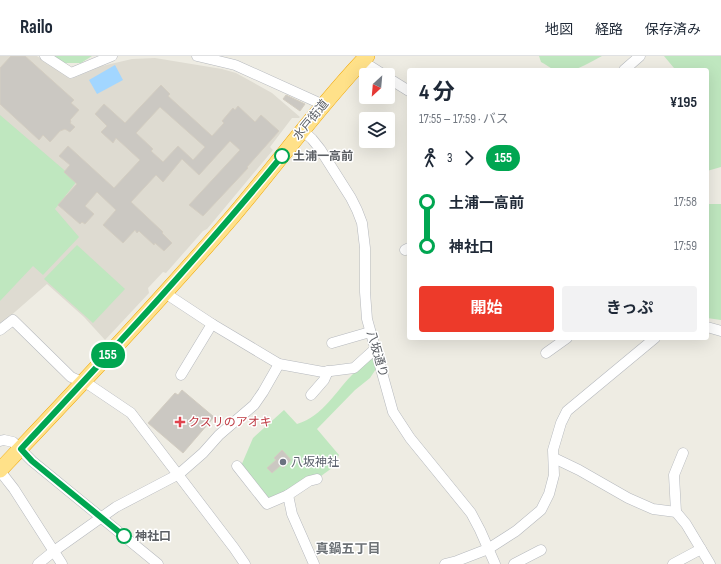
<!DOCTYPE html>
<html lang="ja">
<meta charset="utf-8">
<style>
:root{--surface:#fff;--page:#f2f2f3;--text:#1f2937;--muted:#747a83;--line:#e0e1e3;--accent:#ed3a2a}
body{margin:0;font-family:"Sofia Sans Condensed","Noto Sans JP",sans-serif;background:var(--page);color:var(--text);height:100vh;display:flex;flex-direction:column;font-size:15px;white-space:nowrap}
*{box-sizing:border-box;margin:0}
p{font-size:13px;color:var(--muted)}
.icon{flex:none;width:22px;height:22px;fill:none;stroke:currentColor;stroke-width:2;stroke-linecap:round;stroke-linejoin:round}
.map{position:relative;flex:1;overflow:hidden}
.drawer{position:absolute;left:407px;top:12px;width:302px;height:272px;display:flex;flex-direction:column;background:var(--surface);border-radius:4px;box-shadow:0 4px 16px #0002}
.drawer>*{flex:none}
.badge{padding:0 8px;border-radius:13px;font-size:14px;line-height:26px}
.needle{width:26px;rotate:206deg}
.buttons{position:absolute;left:359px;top:12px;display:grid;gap:8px}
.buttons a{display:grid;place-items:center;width:36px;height:36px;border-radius:4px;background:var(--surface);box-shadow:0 4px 16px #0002;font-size:20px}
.map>.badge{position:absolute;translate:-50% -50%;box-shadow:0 0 0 2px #fff}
.legs{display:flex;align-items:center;gap:6px;height:44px;padding:0 12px;font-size:13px}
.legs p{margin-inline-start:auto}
.headline{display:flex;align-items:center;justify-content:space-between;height:68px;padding:0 12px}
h1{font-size:22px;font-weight:700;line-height:30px}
.cta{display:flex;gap:8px;margin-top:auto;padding:8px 12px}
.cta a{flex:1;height:46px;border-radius:4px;background:var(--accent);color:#fff;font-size:16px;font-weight:700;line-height:46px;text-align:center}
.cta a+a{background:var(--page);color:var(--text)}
ul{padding:0 12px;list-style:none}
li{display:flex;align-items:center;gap:14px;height:44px;font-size:15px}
li i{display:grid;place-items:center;width:6px;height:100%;margin:0 5px;background:currentColor}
li i::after{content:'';width:10px;height:10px;margin:-5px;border:3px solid;border-radius:50%;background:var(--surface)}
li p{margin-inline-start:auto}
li:first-child i{background:linear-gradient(#0000 50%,currentColor 0)}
li:last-child i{background:linear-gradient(currentColor 50%,#0000 0)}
header{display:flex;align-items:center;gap:24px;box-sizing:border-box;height:56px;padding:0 20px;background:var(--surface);border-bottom:1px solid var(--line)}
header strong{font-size:19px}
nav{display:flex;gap:22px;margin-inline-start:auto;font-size:14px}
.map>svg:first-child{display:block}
.education{fill:#dedbd1}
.green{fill:#bfe7bf}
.water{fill:#a2d6ff}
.building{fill:#cbc8c2;stroke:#d3cdc1;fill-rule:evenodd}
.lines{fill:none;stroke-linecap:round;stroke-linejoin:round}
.minor-casing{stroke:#b6b9be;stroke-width:11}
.highway-casing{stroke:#f1a600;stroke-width:16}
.minor{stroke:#fff;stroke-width:10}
.highway{stroke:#ffe189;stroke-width:15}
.line-1-casing{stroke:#fff;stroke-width:9}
.line-1{stroke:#00a651;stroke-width:6}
.stop-1-dot{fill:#fff;stroke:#00a651;stroke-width:2}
.health-dot{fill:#e0444e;stroke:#fff;stroke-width:1.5}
.worship-dot{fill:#6b7280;stroke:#fff;stroke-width:1.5}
.labels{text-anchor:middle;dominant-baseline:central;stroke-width:3;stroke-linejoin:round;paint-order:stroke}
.street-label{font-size:12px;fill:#5b5f64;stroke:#fff}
.stop-label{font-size:12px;font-weight:bold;fill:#5b5f64;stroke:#fff;text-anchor:start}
.health-label{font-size:12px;fill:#be3a42;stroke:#fff;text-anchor:start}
.worship-label{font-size:12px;fill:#5b616d;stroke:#fff;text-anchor:start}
.neighbourhood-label{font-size:13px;font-weight:bold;fill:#6c7176;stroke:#fff}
</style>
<header>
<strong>Railo</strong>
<nav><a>地図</a><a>経路</a><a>保存済み</a></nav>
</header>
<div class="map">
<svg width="721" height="508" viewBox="0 0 721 508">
<rect width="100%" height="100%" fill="#eeece3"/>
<polygon class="education" points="0,0 37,0 71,23 102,10 132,3 155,2 222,13 236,17 272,37 300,61 299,62 292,62 270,91 273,94 207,173 203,175 166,217 163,216 148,232 149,237 105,284 84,261 47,228 0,269"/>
<g class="green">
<polygon points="52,0 92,0 81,7 63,7"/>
<path d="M539,0H602C589,7 571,19 555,14C550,12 545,8 541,6Z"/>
<polygon points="664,0 721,0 721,111 707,115 707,14 674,14 674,12"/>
<polygon points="0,59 77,125 55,153 79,181 43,219 33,210 0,245"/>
<polygon points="707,148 721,148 721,264 707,262"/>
<polygon points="77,189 125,233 93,267 44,223"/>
<path d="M372,302L376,313L370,322L355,334L317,373L339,399L332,412L321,420L306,424L268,444L241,410L253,382L284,354L297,368C324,360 336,334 355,316C361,311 367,306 372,302Z"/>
</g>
<polygon class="water" points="115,9 123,24 97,38 89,24"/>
<g class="building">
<polygon points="11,0 25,0 74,44 71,47 79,54 70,64 71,65 70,67 75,71 70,76 65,73 60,75 50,86 43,79 39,84 0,48 0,12"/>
<path d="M161,29L170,38L168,40L212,80L224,67L222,65L233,52L235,54L238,50L255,66L261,59L279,75L247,111L248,112L203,160L189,149L240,94L230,85L199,119L182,103L163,126L156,119L131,146L163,176L162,177L172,187L164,195L155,187L154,189L139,175L137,177L135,174L123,187L103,169L116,154L97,136L85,150L94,158L85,168L82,166L80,168L58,149L77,128L64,116L70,109L59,100L68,90L114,132L140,104L116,82L113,87L101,76L107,70L95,58L104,48L125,67ZM160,51L205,91L193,104L178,90L163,106L151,95L153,93L136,77Z"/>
<polygon points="286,39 305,48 300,55 283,43"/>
<polygon points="182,334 214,361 183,397 148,367 175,337 178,339"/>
<polygon points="282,394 291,404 283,412 281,409 272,417 267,412 276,404 274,402"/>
</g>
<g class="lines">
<defs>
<g id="minor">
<polyline points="45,0 71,17 112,0"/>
<polyline points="197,0 235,9 317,46 323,50"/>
<polyline points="362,5 384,19"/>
<polyline points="624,14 640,0"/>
<polyline points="388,22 409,35"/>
<polyline points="302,74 312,83 320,93 351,142 357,154 362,167 365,192 365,236 367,263 393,356 410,382 471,457 480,474 495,508"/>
<polyline points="405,194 409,192"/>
<polyline points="165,237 212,268 279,308 323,316 354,312 375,293"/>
<polyline points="707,271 721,275"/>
<polyline points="0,274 13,264 71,321 91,330 131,357 234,492 245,508"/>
<polyline points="332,287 370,276"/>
<polyline points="546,297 567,282"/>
<polyline points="181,319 212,268"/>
<polyline points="311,339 324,324 328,315"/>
<polyline points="0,385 4,384 13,386 32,405 158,508"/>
<polyline points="554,402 579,414 628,442 653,453 676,456 686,468 701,493"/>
<polyline points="237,410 267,448 288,439 292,458 314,508"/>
<polyline points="0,415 14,433 62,508"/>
<polyline points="288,439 309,425 317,423"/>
<polyline points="676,456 674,419 683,397"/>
<polyline points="38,508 54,495 116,451 179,418 203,397 219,379 254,349 263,336 279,308"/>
<polyline points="445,508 457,505 488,493 516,475 541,454 549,438 554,419 553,394 561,367 567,355 655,282"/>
<polyline points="514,508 541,494"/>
<polyline points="673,508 701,493 710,508"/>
</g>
<path id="highway" d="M0,414C79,331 158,247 233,160C278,107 319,50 367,0"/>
</defs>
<use href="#minor" class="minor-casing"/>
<use href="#highway" class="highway-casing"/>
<use href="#minor" class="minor"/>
<use href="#highway" class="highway"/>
</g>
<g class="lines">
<defs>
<path id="line-1" d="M124,480L32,405L21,393C110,297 199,201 282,100"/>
</defs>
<use href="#line-1" class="line-1-casing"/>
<use href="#line-1" class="line-1"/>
</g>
<g class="stop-1-dot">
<circle cx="282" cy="100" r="7"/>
<circle cx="124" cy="480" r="7"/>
</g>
<path class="health-dot" d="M178 360h4v4h4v4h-4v4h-4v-4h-4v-4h4z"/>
<circle class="worship-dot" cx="283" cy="406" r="4"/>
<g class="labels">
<g class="street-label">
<text transform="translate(311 64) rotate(-51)">水戸街道</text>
<text transform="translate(377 298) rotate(74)">八坂通り</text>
</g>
<g class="stop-label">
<text x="293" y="100">土浦一高前</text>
<text x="135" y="480">神社口</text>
</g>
<g class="health-label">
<text x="188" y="366">クスリのアオキ</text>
</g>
<g class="worship-label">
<text x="291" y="406">八坂神社</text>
</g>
<g class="neighbourhood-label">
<text x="348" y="493">真鍋五丁目</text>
</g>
</g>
</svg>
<div class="buttons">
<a><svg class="needle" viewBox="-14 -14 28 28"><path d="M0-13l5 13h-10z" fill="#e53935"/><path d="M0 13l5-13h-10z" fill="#747a83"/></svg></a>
<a><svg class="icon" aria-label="layers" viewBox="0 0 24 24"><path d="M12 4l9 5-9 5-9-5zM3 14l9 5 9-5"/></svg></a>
</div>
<b class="badge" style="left:108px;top:299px;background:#00a651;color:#fff">155</b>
<section class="drawer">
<div class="headline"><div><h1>4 分</h1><p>17:55 – 17:59 · バス</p></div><b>¥195</b></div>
<div class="legs"><svg class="icon" aria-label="walk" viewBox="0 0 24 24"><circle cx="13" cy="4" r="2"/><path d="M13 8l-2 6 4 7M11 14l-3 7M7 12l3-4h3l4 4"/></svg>3<svg class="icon" aria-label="forward" viewBox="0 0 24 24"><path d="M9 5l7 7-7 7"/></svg><b class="badge" style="background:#00a651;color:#fff">155</b></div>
<ul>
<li><i style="color:#00a651"></i><b>土浦一高前</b><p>17:58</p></li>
<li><i style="color:#00a651"></i><b>神社口</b><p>17:59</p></li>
</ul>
<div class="cta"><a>開始</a><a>きっぷ</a></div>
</section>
</div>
